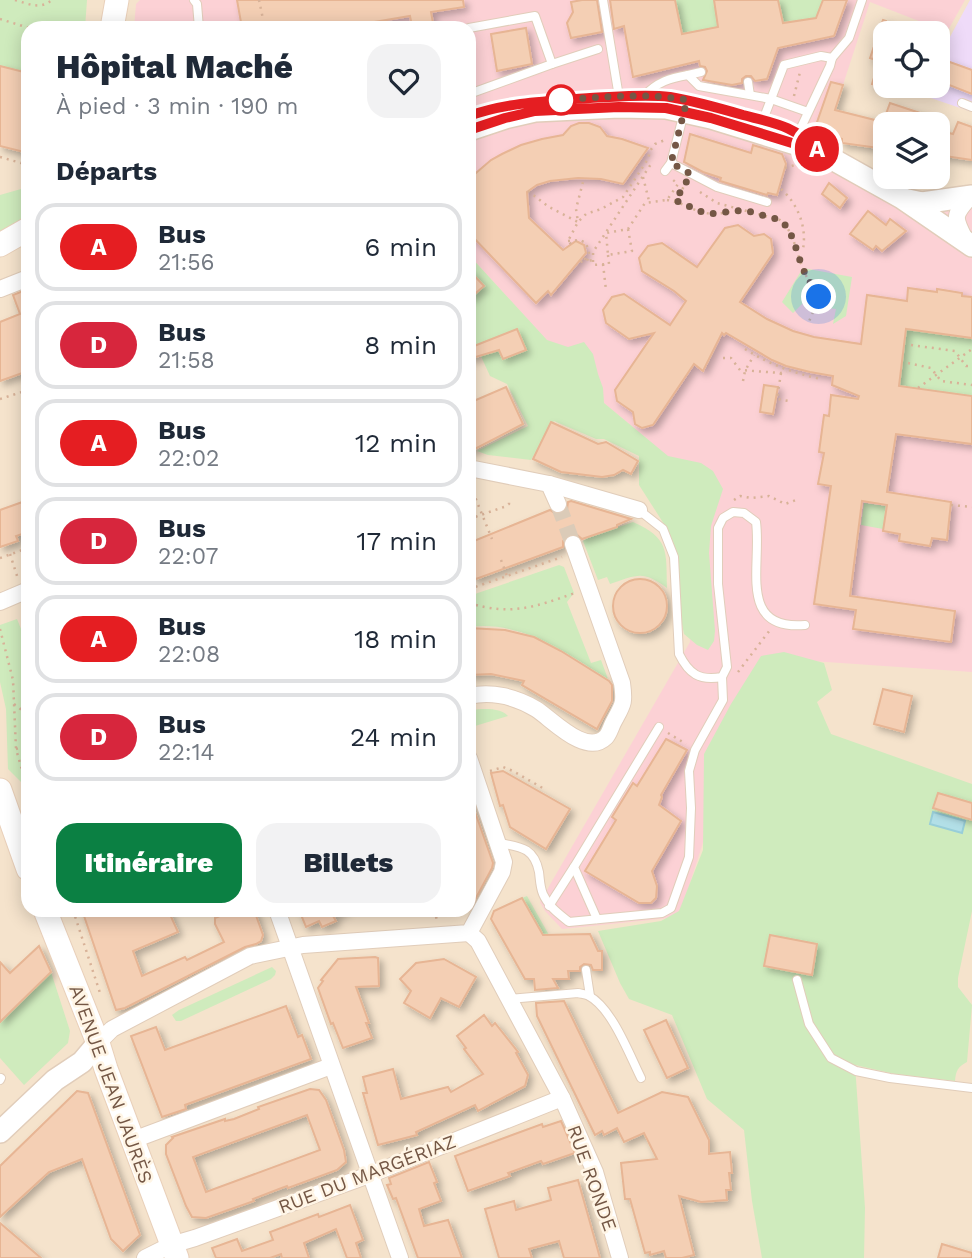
<!DOCTYPE html>
<html lang="fr">
<meta charset="utf-8">
<style>
:root{--surface:#fff;--page:#f2f2f3;--text:#1f2937;--muted:#747a83;--line:#e0e1e3;--accent:#0b8043}
body{margin:0;font-family:"Work Sans",sans-serif;background:var(--page);color:var(--text);height:100vh;display:flex;flex-direction:column;font-size:26px;white-space:nowrap}
*{box-sizing:border-box;margin:0}
p{font-size:23px;color:var(--muted)}
.icon{flex:none;width:38px;height:38px;fill:none;stroke:currentColor;stroke-width:2;stroke-linecap:round;stroke-linejoin:round}
.map{position:relative;flex:1;overflow:hidden}
.details{position:absolute;left:21px;top:21px;width:455px;height:896px;display:flex;flex-direction:column;background:var(--surface);border-radius:21px;box-shadow:0 4px 18px #0003}
.details>*{flex:none}
.badge{padding:0 14px;border-radius:23px;font-size:24px;line-height:46px}
.tools{position:absolute;left:873px;top:21px;display:grid;gap:14px}
.tools a{display:grid;place-items:center;width:77px;height:77px;border-radius:14px;background:var(--surface);box-shadow:0 4px 18px #0003;font-size:35px}
.you{position:absolute;width:35px;height:35px;margin:-18px;border:5px solid #fff;border-radius:50%;background:#1a73e8;box-shadow:0 0 0 10px #1a73e833}
.map>.badge{position:absolute;translate:-50% -50%;box-shadow:0 0 0 4px #fff}
h2{padding:0 35px;font-size:26px;line-height:63px}
.round{display:grid;place-items:center;flex:none;width:74px;height:74px;border-radius:21px;background:var(--page)}
.summary{display:flex;align-items:center;justify-content:space-between;height:119px;padding:0 35px}
h1{font-size:33px;font-weight:800;line-height:52px}
.primary-button{display:flex;gap:14px;margin-top:auto;padding:14px 35px}
.primary-button a{flex:1;height:80px;border-radius:21px;background:var(--accent);color:#fff;font-size:28px;font-weight:800;line-height:80px;text-align:center}
.primary-button a+a{background:var(--page);color:var(--text)}
ul{padding:0;list-style:none}
li{display:flex;align-items:center;gap:21px;height:88px;margin:0 14px 10px;padding:0 21px;border:4px solid var(--line);border-radius:21px}
li div{flex:1}
li b{display:block;font-size:26px}
li em{font-style:normal}
li .badge{min-width:77px;font-weight:700;text-align:center}
.map>svg:first-child{display:block}
.residential{fill:#f5e3cc;fill-rule:evenodd}
.education{fill:#efdbf9}
.medical{fill:#fcd1d5}
.green{fill:#cfebbd}
.water{fill:#b2dfe7;stroke:#98ced9;stroke-width:2}
.building{fill:#f4cfb4;stroke:#e7b594;stroke-width:2;fill-rule:evenodd;filter:url(#shadow)}
.lines{fill:none;stroke-linecap:round;stroke-linejoin:round}
.minor-tunnel{stroke:#dbcbb8;stroke-width:16;stroke-dasharray:16 8;stroke-linecap:butt}
.service-casing{stroke:#e1cdba;stroke-width:10}
.minor-casing{stroke:#e1cdba;stroke-width:18}
.tertiary-casing{stroke:#e1cdba;stroke-width:24}
.secondary-casing{stroke:#e9d0ba;stroke-width:25}
.path{stroke:#d8b298;stroke-width:2.5;stroke-dasharray:2 5;stroke-linecap:butt}
.service{stroke:#fff;stroke-width:8}
.minor{stroke:#fff;stroke-width:16}
.tertiary{stroke:#fff;stroke-width:21}
.secondary{stroke:#fff;stroke-width:23}
.line-casing{stroke:#fff;stroke-width:16}
.line{stroke:#e51e22;stroke-width:10}
.walk{stroke:#745745;stroke-width:7;stroke-dasharray:0 12.6}
.stop-dot{fill:#fff;stroke:#e51e22;stroke-width:3.5}
.labels{text-anchor:middle;dominant-baseline:central;stroke-width:5;stroke-linejoin:round;paint-order:stroke}
.street-label{font-size:19px;fill:#745745;stroke:#fff5e5}
</style>
<div class="map">
<svg width="972" height="1258" viewBox="0 0 972 1258">
<defs>
<filter id="shadow"><feDropShadow dx="4" dy="4" stdDeviation="3.5" flood-color="#0004"/></filter>
</defs>
<rect width="100%" height="100%" fill="#fdf2de"/>
<path class="residential" d="M0,0H972V1258H0ZM28,28H469V910H28ZM886,33H938V86H886ZM886,124H938V177H886Z"/>
<polygon class="education" points="970,0 972,0 972,112 919,94 923,86 938,86 938,59"/>
<polygon class="medical" points="140,0 965,0 947,32 870,2 826,137 837,148 912,194 972,193 972,672 768,658 728,765 679,917 562,929 545,911 540,902 690,642 679,466 604,403 469,255 469,28 134,28 136,4"/>
<g class="green">
<polygon points="0,0 87,0 85,28 28,28 28,64 26,72 0,66"/>
<polygon points="675,0 714,0 718,27 682,34"/>
<polygon points="778,0 823,0 816,18 783,23"/>
<polygon points="28,187 28,216 0,234 0,195"/>
<polygon points="469,255 547,340 568,347 584,342 593,354 598,374 603,388 604,403 668,456 701,463 713,471 723,489 711,526 709,553 715,631 714,641 708,650 697,645 684,634 681,619 676,551 664,524 639,485 639,456 604,439 596,439 554,421 531,460 488,455 477,451 528,426 507,384 490,376 469,330"/>
<polygon points="803,268 852,277 846,316 833,324 836,309 816,306 805,301 793,313 782,302"/>
<polygon points="906,329 972,338 972,396 899,386"/>
<polygon points="864,503 886,506 883,529 861,525"/>
<path d="M633,522C670,538 666,552 667,588C642,570 638,575 610,584L607,577L598,580L583,541L587,538Z"/>
<path d="M559,565L564,567L574,593L567,602L591,663L601,660L608,679C565,653 522,620 469,627V596Z"/>
<polygon points="17,619 28,646 28,789 8,769 6,709 0,682 0,625"/>
<path d="M784,652L824,663L832,690L817,702L831,734L972,784V911L958,978V987L972,1005L967,1062C958,1067 956,1070 955,1081L895,1074L855,1065L865,1208L864,1258H762L752,1201L744,1130L707,1099L672,1015L629,999L620,983L598,931L661,921L679,911L703,850L704,754L731,704L761,656Z"/>
<path d="M481,709C491,709 502,709 508,716L475,726L469,716V713L472,710Z"/>
<polygon points="527,896 549,935 543,935 522,898"/>
<polygon points="272,967 276,971 275,975 271,979 181,1021 176,1021 172,1015 179,1010"/>
<polygon points="51,972 70,1031 68,1043 24,1085 0,1058 0,1020 1,1021"/>
</g>
<polygon class="water" points="933,812 965,821 962,833 930,824"/>
<g class="building">
<polygon points="237,0 463,0 464,7 431,12 433,23 412,26 410,16 339,28 242,28"/>
<polygon points="582,0 597,0 602,32 571,38 567,23 573,12 571,2"/>
<polygon points="610,0 675,0 682,34 718,27 714,0 778,0 783,23 816,18 823,0 847,0 834,36 778,48 767,79 755,81 751,76 746,76 742,79 742,83 732,85 703,80 707,71 705,67 700,66 699,61 633,77 624,26 614,29"/>
<polygon points="883,20 886,21 886,88 872,84 879,61 870,58"/>
<polygon points="526,28 532,64 497,71 491,34"/>
<polygon points="947,61 972,70 972,94 939,81"/>
<polygon points="0,66 28,73 28,153 0,146"/>
<polygon points="831,82 843,85 835,110 883,122 890,103 923,114 920,124 886,124 886,149 842,143 842,139 815,128"/>
<polygon points="958,122 972,127 972,160 938,155 938,130 953,134"/>
<polygon points="579,123 589,123 600,127 607,136 622,139 648,148 623,184 601,179 578,178 550,181 537,185 527,192 529,218 563,250 576,241 584,245 586,253 551,295 548,291 536,303 470,234 469,179 491,160 502,154 521,145 542,139 563,135 571,126"/>
<polygon points="690,134 751,153 753,145 782,154 786,164 777,195 768,193 767,195 720,181 721,178 703,172 684,162"/>
<polygon points="829,183 847,198 840,208 822,194"/>
<polygon points="868,211 886,225 890,219 906,231 882,251 876,246 873,250 850,234"/>
<polygon points="738,225 754,236 764,234 771,239 773,253 740,302 767,319 793,331 814,337 861,344 867,295 907,301 908,288 937,292 937,289 962,293 962,296 972,297 972,338 906,329 899,386 972,396 972,444 896,434 887,492 951,502 947,540 932,538 930,546 899,541 900,534 883,531 887,505 862,501 850,596 955,611 951,642 853,629 856,610 814,604 831,486 818,484 824,453 819,452 824,415 829,416 831,395 858,399 859,396 832,385 833,376 810,372 786,366 772,360 726,333 724,335 722,333 703,371 694,364 653,425 642,428 635,424 633,412 617,401 615,390 654,333 629,339 606,323 603,310 612,297 624,294 670,325 686,301 674,291 642,271 639,258 648,246 662,243 697,267 725,228"/>
<polygon points="469,270 484,286 469,299"/>
<polygon points="28,289 28,371 0,381 0,322 20,314 13,295"/>
<polygon points="517,329 526,350 503,359 499,350 469,359 469,348"/>
<polygon points="764,385 778,387 773,414 760,412"/>
<polygon points="506,387 523,424 469,452 469,403"/>
<polygon points="551,422 598,444 606,442 638,461 631,474 623,470 614,475 602,477 561,472 533,459"/>
<polygon points="28,500 28,532 16,536 18,541 0,547 0,510"/>
<polygon points="571,501 631,519 617,525 617,527 582,539 576,534 569,534 563,541 563,547 476,579 469,568 469,543 550,510 556,514 562,514 567,510 568,502"/>
<circle cx="640" cy="606" r="27"/>
<polygon points="469,628 505,630 534,637 561,651 609,681 612,685 612,701 597,729 522,685 524,681 491,674 469,675"/>
<polygon points="883,689 912,696 904,732 874,724"/>
<polygon points="666,739 687,750 661,795 662,797 659,805 681,821 652,871 657,886 656,898 651,903 639,903 585,871 616,820 612,817 633,783 637,786"/>
<polygon points="503,771 570,809 546,849 510,827 503,805 500,806 491,773"/>
<polygon points="938,793 972,803 972,820 933,808"/>
<polygon points="469,795 493,863 492,868 469,911"/>
<polygon points="522,898 543,935 590,934 598,951 602,951 602,970 593,970 591,965 584,964 580,967 580,971 568,971 569,979 553,979 558,988 535,990 534,979 525,979 491,919 494,911"/>
<polygon points="82,910 168,910 178,932 133,951 142,976 185,957 187,960 224,942 215,924 215,918 225,914 223,910 254,910 263,935 261,941 256,944 245,947 125,1008 116,1010"/>
<polygon points="299,910 346,910 333,916 336,921 322,927 319,921 306,927"/>
<polygon points="770,935 817,944 812,975 764,966"/>
<polygon points="39,946 51,972 0,1022 0,962 10,973"/>
<polygon points="375,957 378,958 379,986 356,987 369,1023 366,1023 372,1038 343,1048 333,1023 331,1024 318,988 323,981 321,980 338,959"/>
<polygon points="444,959 476,977 459,1007 441,998 430,1018 404,1003 411,991 400,979 416,963"/>
<polygon points="564,1001 618,1113 662,1092 688,1097 709,1140 709,1154 730,1152 732,1173 729,1173 731,1190 726,1190 727,1200 701,1202 679,1196 694,1255 682,1258 666,1258 664,1251 650,1255 650,1252 645,1253 630,1199 625,1199 621,1163 657,1159 644,1133 624,1142 617,1128 604,1135 602,1131 595,1135 537,1016 536,1003"/>
<polygon points="286,1006 298,1037 302,1035 311,1059 185,1105 186,1109 162,1117 131,1036 156,1027 165,1050"/>
<polygon points="484,1015 492,1026 495,1023 518,1052 516,1053 528,1075 525,1086 478,1111 475,1105 416,1132 417,1135 378,1145 363,1093 367,1093 363,1077 393,1069 401,1099 448,1087 451,1092 483,1074 464,1049 466,1048 457,1036"/>
<polygon points="666,1020 688,1068 667,1078 644,1030"/>
<path d="M310,1089L319,1090L326,1100L344,1150L346,1162L337,1170L288,1188L287,1186L279,1189L253,1199L254,1201L206,1218L192,1217L186,1206L166,1154V1145L173,1138L172,1137L225,1119V1121L234,1119L259,1109L258,1107ZM307,1115L320,1150L206,1192L193,1157Z"/>
<polygon points="77,1091 88,1093 140,1235 123,1251 111,1239 82,1159 49,1172 0,1217 0,1166"/>
<polygon points="561,1121 575,1153 543,1164 541,1161 508,1173 510,1176 468,1191 455,1156 542,1124 543,1127"/>
<polygon points="429,1162 437,1182 434,1183 441,1201 419,1209 424,1226 448,1220 462,1258 418,1258 396,1198 393,1199 387,1185 391,1184 389,1178"/>
<polygon points="578,1180 600,1258 564,1258 559,1241 529,1249 532,1258 499,1258 485,1209 514,1201 516,1210 551,1200 548,1188"/>
<polygon points="350,1205 363,1240 356,1243 361,1258 347,1258 336,1229 304,1243 309,1258 282,1258 281,1254 270,1258 216,1258 212,1248 237,1239 242,1251 273,1240 270,1232 318,1214 319,1217"/>
<polygon points="0,1223 41,1258 0,1258"/>
<polygon points="942,1244 972,1253 972,1258 938,1258"/>
</g>
<g class="lines">
<polyline class="minor-tunnel" points="558,504 573,544"/>
<defs>
<g id="service">
<polyline points="194,0 197,4 199,28"/>
<polyline points="603,0 619,97"/>
<polyline points="469,28 535,16 552,64 469,94"/>
<polyline points="552,64 598,49"/>
<polyline points="688,75 701,72"/>
<polyline points="748,82 750,95"/>
<path d="M644,96C657,82 670,78 688,75L699,86L771,99L808,112"/>
<polyline points="962,103 972,107"/>
<polyline points="763,120 784,65 821,56 832,58"/>
<polyline points="798,134 830,66 832,58 849,38 862,0"/>
<polyline points="671,163 717,187 767,202"/>
<polyline points="665,171 671,163 687,101"/>
<path d="M639,510L663,529L674,557L679,654C689,674 699,681 722,677L727,667L718,584V528L723,518L733,512L744,513L756,522C762,565 737,631 805,625"/>
<path d="M499,843C520,847 534,847 539,872C540,880 540,887 543,894C548,906 559,914 569,922L662,913L671,908L689,857L691,808L689,771L695,750L723,700L722,677"/>
<polyline points="549,906 574,867"/>
<polyline points="597,919 574,867 659,727"/>
<polyline points="586,970 590,996"/>
<polyline points="797,980 809,1024 831,1058 856,1071 890,1078 972,1088"/>
<path d="M509,999L578,993C582,994 586,994 589,996C612,1008 630,1056 641,1078"/>
<polyline points="0,1080 1,1078"/>
</g>
<g id="minor">
<path d="M966,241C954,218 952,216 971,196"/>
<polyline points="0,289 28,278"/>
<polyline points="469,468 549,484 558,504"/>
<polyline points="549,484 639,510"/>
<polyline points="0,602 28,590"/>
<path d="M469,696C492,691 516,697 536,709C552,719 586,757 606,737C609,734 611,727 613,723C623,704 625,704 622,683L573,544"/>
<polyline points="277,910 400,1258"/>
<polyline points="469,933 478,941 562,1098 595,1172 620,1258"/>
<polyline points="98,1043 112,1029 250,956 303,945 469,933 502,872 504,862 469,758"/>
<polyline points="133,1140 331,1066"/>
<polyline points="145,1258 171,1245 195,1238 369,1175 562,1098"/>
</g>
<g id="tertiary">
<polyline points="469,130 505,118 535,111 619,107 666,108 711,118 818,151 902,198 972,246"/>
<polyline points="908,200 922,203 972,196"/>
<polyline points="0,1132 55,1080 82,1062 98,1043"/>
</g>
<g id="secondary">
<polyline points="112,28 117,0"/>
<polyline points="0,245 28,229"/>
<polyline points="0,790 28,869"/>
<polyline points="45,910 98,1043 106,1069 177,1258"/>
</g>
</defs>
<use href="#service" class="service-casing"/>
<use href="#minor" class="minor-casing"/>
<use href="#tertiary" class="tertiary-casing"/>
<use href="#secondary" class="secondary-casing"/>
<g class="path">
<path d="M15,0C29,4 40,10 52,0"/>
<polyline points="259,0 263,19"/>
<polyline points="0,19 29,28"/>
<polyline points="794,96 800,72"/>
<polyline points="0,157 28,165"/>
<polyline points="785,168 798,164"/>
<polyline points="938,175 944,177"/>
<polyline points="643,177 649,201"/>
<polyline points="931,184 930,179 932,177"/>
<path d="M781,189C798,204 807,227 803,249"/>
<polyline points="528,191 549,207 578,222 576,209 584,178"/>
<path d="M700,192L717,203L780,220C793,230 796,251 802,266C806,277 812,287 819,297L808,324"/>
<path d="M667,200C682,202 691,210 706,213C716,215 729,212 740,211"/>
<polyline points="675,201 686,183"/>
<polyline points="628,229 632,251 608,255 606,233 628,229 645,203 667,200 678,184 673,180"/>
<polyline points="568,241 580,240 586,243 589,253 587,261 579,262"/>
<polyline points="571,244 568,241 578,222 586,214 601,209 623,197 648,159 650,151 655,144 665,140"/>
<polyline points="608,255 609,264 593,265 593,252 651,164 653,166"/>
<polyline points="584,258 587,261 593,260"/>
<polyline points="603,264 606,290"/>
<polyline points="911,345 955,351 966,366 972,366"/>
<path d="M745,349C769,364 793,373 821,379"/>
<polyline points="723,358 731,358 740,370 781,373 787,372"/>
<polyline points="908,363 931,368 941,381 972,385"/>
<polyline points="781,373 777,399 789,401"/>
<polyline points="743,381 745,371 754,355"/>
<polyline points="918,388 972,349"/>
<polyline points="0,399 28,390"/>
<polyline points="473,492 492,539"/>
<polyline points="734,500 740,496 751,498 769,496 785,504 799,499"/>
<polyline points="951,505 972,507"/>
<polyline points="469,519 504,507 509,504 509,499"/>
<polyline points="10,554 18,579"/>
<polyline points="0,558 28,548"/>
<polyline points="501,560 507,576"/>
<polyline points="469,589 562,557"/>
<path d="M469,603C511,616 535,607 575,593"/>
<polyline points="0,629 13,680 16,749 22,770 28,782"/>
<polyline points="738,672 770,630"/>
<polyline points="14,704 28,715"/>
<polyline points="668,733 686,744"/>
<polyline points="16,749 28,745"/>
<polyline points="490,771 503,767 513,771 546,790"/>
<polyline points="73,910 101,996"/>
<polyline points="434,910 437,920"/>
</g>
<use href="#service" class="service"/>
<use href="#minor" class="minor"/>
<use href="#tertiary" class="tertiary"/>
<use href="#secondary" class="secondary"/>
</g>
<g class="lines">
<defs>
<path id="line" d="M469,116C508,102 549,101 590,98C616,97 645,94 670,97C695,101 719,108 743,115C774,123 796,126 818,151L711,118L666,108L619,107L535,111L505,118L469,130"/>
</defs>
<use href="#line" class="line-casing"/>
<use href="#line" class="line"/>
<path class="walk" d="M561,100H553C598,98 643,92 687,100L671,163L691,174L675,201L681,202L696,210L709,214L744,210L780,220C793,230 796,251 802,266C806,277 813,287 819,297"/>
</g>
<circle class="stop-dot" cx="561" cy="100" r="14"/>
<g class="labels">
<g class="street-label">
<text transform="translate(111 1084) rotate(70)">AVENUE JEAN JAURÈS</text>
<text transform="translate(367 1174) rotate(-21)">RUE DU MARGÉRIAZ</text>
<text transform="translate(592 1178) rotate(70)">RUE RONDE</text>
</g>
</g>
</svg>
<div class="tools">
<a><svg class="icon" aria-label="locate" viewBox="0 0 24 24"><circle cx="12" cy="12" r="6"/><path d="M12 2v4M12 18v4M2 12h4M18 12h4"/></svg></a>
<a><svg class="icon" aria-label="layers" viewBox="0 0 24 24"><path d="M12 4l9 5-9 5-9-5zM3 14l9 5 9-5"/></svg></a>
</div>
<div class="you" style="left:819px;top:297px"></div>
<b class="badge" style="left:817px;top:149px;background:#e51e22;color:#fff">A</b>
<section class="details">
<div class="summary"><div><h1>Hôpital Maché</h1><p>À pied · 3 min · 190 m</p></div><a class="round"><svg class="icon" aria-label="heart" viewBox="0 0 24 24"><path d="M12 20l-8-8c-3-5 5-10 8-4 3-6 11-1 8 4z"/></svg></a></div>
<h2>Départs</h2>
<ul>
<li><span class="badge" style="background:#e51e22;color:#fff">A</span><div><b>Bus</b><p>21:56</p></div><em>6 min</em></li>
<li><span class="badge" style="background:#d7263d;color:#fff">D</span><div><b>Bus</b><p>21:58</p></div><em>8 min</em></li>
<li><span class="badge" style="background:#e51e22;color:#fff">A</span><div><b>Bus</b><p>22:02</p></div><em>12 min</em></li>
<li><span class="badge" style="background:#d7263d;color:#fff">D</span><div><b>Bus</b><p>22:07</p></div><em>17 min</em></li>
<li><span class="badge" style="background:#e51e22;color:#fff">A</span><div><b>Bus</b><p>22:08</p></div><em>18 min</em></li>
<li><span class="badge" style="background:#d7263d;color:#fff">D</span><div><b>Bus</b><p>22:14</p></div><em>24 min</em></li>
</ul>
<div class="primary-button"><a>Itinéraire</a><a>Billets</a></div>
</section>
</div>
